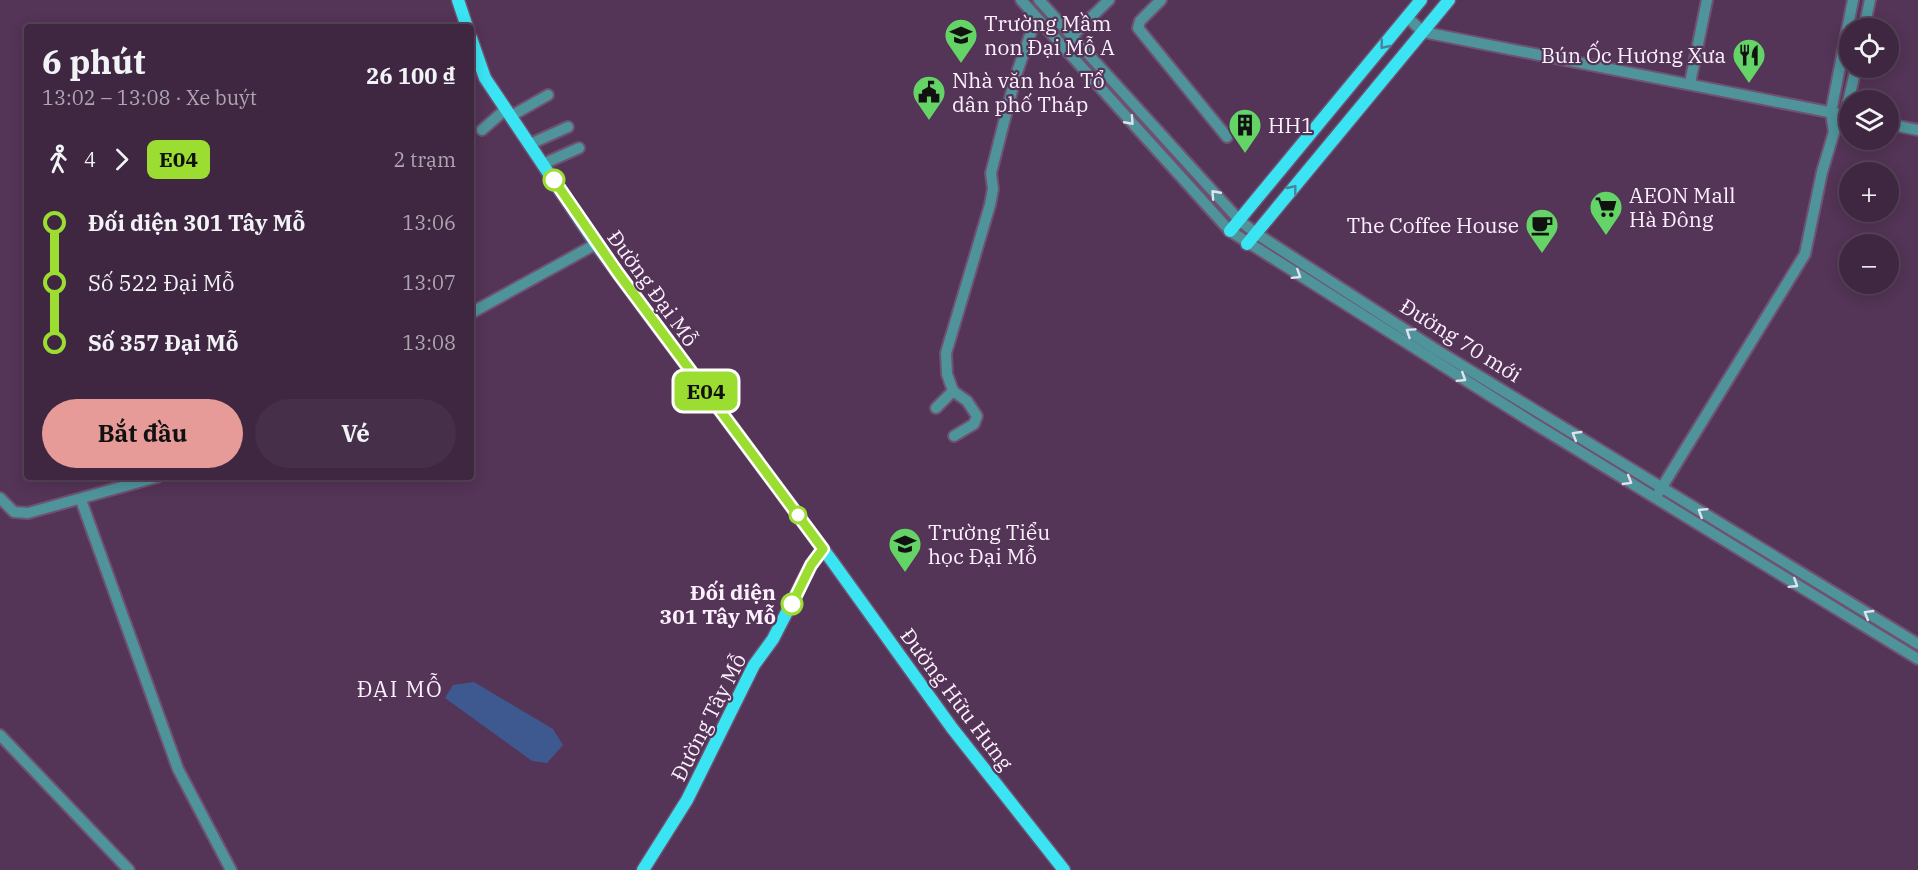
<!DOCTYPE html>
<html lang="vi">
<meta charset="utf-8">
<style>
:root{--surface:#3f2741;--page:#462f48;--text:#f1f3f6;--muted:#ada5b1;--line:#58445a;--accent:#e69b98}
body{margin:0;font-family:"IBM Plex Serif",serif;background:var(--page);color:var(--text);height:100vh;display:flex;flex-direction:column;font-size:22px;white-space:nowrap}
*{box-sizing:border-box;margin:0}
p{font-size:20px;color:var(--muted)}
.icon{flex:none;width:33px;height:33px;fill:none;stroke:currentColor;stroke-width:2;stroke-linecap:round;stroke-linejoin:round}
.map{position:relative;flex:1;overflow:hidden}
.drawer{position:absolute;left:24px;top:24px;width:450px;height:456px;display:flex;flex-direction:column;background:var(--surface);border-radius:6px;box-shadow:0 3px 15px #0003,0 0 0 2px var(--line)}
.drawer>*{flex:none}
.badge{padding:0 12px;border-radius:9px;font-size:21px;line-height:39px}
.controls{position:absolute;left:1839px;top:18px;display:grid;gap:12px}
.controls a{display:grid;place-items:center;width:60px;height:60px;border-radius:50%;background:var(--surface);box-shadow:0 3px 15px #0003,0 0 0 2px var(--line);font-size:30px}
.map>.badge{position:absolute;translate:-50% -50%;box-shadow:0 0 0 3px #fff}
.legs{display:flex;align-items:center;gap:9px;height:66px;padding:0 18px;font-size:20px}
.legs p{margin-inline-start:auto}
.summary{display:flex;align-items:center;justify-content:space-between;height:102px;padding:0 18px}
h1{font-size:33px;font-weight:700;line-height:45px}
.action{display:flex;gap:12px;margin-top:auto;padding:12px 18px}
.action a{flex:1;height:69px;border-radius:36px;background:var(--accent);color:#111;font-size:24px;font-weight:700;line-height:69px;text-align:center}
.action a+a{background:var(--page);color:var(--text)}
ul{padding:0 18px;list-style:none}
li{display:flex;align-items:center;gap:21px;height:60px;font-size:22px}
li i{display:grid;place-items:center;width:9px;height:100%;margin:0 8px;background:currentColor}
li i::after{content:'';width:15px;height:15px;margin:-8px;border:4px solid;border-radius:50%;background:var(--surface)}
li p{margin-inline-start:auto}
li:first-child i{background:linear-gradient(#0000 50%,currentColor 0)}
li:last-child i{background:linear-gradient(currentColor 50%,#0000 0)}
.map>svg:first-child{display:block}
.water{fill:#3e5990}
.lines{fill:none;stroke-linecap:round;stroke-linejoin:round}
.minor-casing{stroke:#6f5272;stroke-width:14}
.major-casing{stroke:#6f5272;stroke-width:15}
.minor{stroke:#4f949b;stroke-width:10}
.major{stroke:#3be4f3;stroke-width:12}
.oneway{stroke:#49839d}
.oneway2{stroke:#e2e2ee}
.line-1-casing{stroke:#fff;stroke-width:14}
.line-1{stroke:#9cdd31;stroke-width:9}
.stop-1-dot{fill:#fff;stroke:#9cdd31;stroke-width:3}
.labels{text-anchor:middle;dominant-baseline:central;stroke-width:4.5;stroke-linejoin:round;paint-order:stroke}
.poi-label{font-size:21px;fill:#fcf0fd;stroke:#543457;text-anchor:start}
.street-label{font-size:21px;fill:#fcf0fd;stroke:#543457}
.stop-label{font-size:21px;font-weight:bold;fill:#fcf0fd;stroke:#543457;text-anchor:end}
.neighbourhood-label{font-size:22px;letter-spacing:1.5px;fill:#fcf0fd;stroke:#543457}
</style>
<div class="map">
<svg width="1918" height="870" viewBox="0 0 1918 870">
<rect width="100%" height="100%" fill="#543457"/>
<polygon class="water" points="474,682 553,729 563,745 547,763 532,761 445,698 453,685"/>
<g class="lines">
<defs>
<g id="minor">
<polyline points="1021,0 1230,231 1530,421 1918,659"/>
<polyline points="1039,0 1240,221 1257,234 1435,349 1918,644"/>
<polyline points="1161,0 1140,21 1138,28 1227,137"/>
<polyline points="1407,17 1423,32 1849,116"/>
<polyline points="1864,28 1870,0"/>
<polyline points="1072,36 1109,0"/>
<polyline points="1690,83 1707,0"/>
<polyline points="511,116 548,95"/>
<polyline points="1888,124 1918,130"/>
<polyline points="482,130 506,109"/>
<polyline points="1834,132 1831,112 1853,0"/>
<polyline points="530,144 568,127"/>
<polyline points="543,164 579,148"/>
<polyline points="471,313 596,244"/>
<polyline points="953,391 967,401 977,416 974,424 954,436"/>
<polyline points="936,408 953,391 947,374 946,353 990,205 993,189 991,173 1016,75 1036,18"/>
<polyline points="1659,492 1805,254 1822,172 1834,132 1845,115 1856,68"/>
<polyline points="0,498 14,512 28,513 157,477"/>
<polyline points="81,500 178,769 231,870"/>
<polyline points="0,735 129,870"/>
</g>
<g id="major">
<polyline points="458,0 467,27"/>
<polyline points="471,38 485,78 596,244 832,561 952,728 1064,870"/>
<polyline points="1230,231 1421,0"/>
<polyline points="1247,244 1449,0"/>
<polyline points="643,870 687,800 754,665 773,639 811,565 823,549"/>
</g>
</defs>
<use href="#minor" class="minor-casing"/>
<use href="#major" class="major-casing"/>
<use href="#minor" class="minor"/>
<use href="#major" class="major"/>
</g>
<defs><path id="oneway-chevron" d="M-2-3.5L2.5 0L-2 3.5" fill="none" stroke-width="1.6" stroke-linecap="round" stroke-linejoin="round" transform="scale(1.5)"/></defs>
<g class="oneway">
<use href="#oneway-chevron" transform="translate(1384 45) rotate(129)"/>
<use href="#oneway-chevron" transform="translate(1293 189) rotate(-51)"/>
</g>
<g class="oneway2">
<use href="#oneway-chevron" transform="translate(1130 121) rotate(48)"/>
<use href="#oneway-chevron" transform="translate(1215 194) rotate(-132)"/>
<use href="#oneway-chevron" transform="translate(1297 275) rotate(32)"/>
<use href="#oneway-chevron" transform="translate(1410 332) rotate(-146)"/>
<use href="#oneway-chevron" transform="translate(1462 378) rotate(32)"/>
<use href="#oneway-chevron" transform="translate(1576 435) rotate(-149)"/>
<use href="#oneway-chevron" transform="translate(1628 481) rotate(31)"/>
<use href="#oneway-chevron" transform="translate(1702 512) rotate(-148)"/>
<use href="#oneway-chevron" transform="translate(1794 584) rotate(32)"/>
<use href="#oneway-chevron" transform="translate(1868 614) rotate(-149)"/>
</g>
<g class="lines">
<defs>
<polyline id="line-1" points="554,180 618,273 823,549 811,565 792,604"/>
</defs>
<use href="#line-1" class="line-1-casing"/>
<use href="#line-1" class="line-1"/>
</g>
<defs>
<symbol id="school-pin" viewBox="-11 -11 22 30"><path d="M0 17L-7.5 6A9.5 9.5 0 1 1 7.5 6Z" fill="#65d467" stroke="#543457"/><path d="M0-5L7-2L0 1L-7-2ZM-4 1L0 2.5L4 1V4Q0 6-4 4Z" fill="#111"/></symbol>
<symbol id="restaurant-pin" viewBox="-11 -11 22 30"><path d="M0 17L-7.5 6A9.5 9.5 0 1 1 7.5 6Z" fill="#65d467" stroke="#543457"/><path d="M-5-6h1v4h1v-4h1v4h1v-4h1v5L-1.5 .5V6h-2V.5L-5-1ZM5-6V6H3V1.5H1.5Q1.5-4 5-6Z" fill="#111"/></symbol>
<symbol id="civic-pin" viewBox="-11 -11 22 30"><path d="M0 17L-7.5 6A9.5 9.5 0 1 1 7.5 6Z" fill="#65d467" stroke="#543457"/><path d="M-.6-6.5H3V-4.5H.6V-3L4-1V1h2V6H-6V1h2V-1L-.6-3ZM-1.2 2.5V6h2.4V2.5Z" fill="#111"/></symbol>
<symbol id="building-pin" viewBox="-11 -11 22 30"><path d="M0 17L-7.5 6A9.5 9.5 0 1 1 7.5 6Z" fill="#65d467" stroke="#543457"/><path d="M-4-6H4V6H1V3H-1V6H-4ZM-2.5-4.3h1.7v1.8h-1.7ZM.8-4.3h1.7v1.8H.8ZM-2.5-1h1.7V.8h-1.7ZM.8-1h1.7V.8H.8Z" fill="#111"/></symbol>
<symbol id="supermarket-pin" viewBox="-11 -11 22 30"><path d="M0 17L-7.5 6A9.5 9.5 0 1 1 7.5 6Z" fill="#65d467" stroke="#543457"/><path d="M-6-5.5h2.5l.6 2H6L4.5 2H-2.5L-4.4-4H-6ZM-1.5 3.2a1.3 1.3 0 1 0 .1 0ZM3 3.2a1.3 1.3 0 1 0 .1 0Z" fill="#111"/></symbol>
<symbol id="cafe-pin" viewBox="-11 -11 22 30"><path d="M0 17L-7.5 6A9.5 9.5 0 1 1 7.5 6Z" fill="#65d467" stroke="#543457"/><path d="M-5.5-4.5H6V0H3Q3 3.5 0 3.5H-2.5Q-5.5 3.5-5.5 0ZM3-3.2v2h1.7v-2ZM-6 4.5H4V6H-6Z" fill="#111"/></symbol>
</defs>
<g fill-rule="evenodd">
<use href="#school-pin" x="942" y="16" width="38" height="52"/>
<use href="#restaurant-pin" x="1730" y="36" width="38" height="52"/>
<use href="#civic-pin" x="910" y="73" width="38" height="52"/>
<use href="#building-pin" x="1226" y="106" width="38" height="52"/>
<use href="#supermarket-pin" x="1587" y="188" width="38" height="52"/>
<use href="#cafe-pin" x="1523" y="206" width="38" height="52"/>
<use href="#school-pin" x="886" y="525" width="38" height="52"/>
</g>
<g class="stop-1-dot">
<circle cx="554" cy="180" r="10"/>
<circle cx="798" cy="515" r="8"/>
<circle cx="792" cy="604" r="10"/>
</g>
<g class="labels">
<g class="poi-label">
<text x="984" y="23">Trường Mầm<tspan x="984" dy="24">non Đại Mỗ A</tspan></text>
<text x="1726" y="55" text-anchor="end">Bún Ốc Hương Xưa</text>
<text x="952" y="80">Nhà văn hóa Tổ<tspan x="952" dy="24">dân phố Tháp</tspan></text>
<text x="1268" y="125">HH1</text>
<text x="1629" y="195">AEON Mall<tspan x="1629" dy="24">Hà Đông</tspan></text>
<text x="1519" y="225" text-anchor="end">The Coffee House</text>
<text x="928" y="532">Trường Tiểu<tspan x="928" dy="24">học Đại Mỗ</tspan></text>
</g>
<g class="street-label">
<text transform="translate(653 288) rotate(54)">Đường Đại Mỗ</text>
<text transform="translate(1461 340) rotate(32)">Đường 70 mới</text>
<text transform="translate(957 699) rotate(53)">Đường Hữu Hưng</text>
<text transform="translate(708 717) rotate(-63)">Đường Tây Mỗ</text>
</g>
<g class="stop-label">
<text x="776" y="592">Đối diện<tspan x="776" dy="24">301 Tây Mỗ</tspan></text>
</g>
<g class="neighbourhood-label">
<text x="400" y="688">ĐẠI MỖ</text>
</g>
</g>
</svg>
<div class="controls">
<a><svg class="icon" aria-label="locate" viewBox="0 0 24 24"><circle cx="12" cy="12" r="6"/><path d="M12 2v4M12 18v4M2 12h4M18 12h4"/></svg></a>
<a><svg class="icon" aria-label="layers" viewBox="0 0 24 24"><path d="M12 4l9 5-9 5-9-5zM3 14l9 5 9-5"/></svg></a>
<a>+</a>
<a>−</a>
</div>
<b class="badge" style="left:706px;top:391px;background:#9cdd31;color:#111">E04</b>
<section class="drawer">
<div class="summary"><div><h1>6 phút</h1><p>13:02 – 13:08 · Xe buýt</p></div><b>26 100 ₫</b></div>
<div class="legs"><svg class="icon" aria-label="walk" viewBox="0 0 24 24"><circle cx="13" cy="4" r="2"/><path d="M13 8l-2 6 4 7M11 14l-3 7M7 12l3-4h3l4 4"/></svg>4<svg class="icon" aria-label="forward" viewBox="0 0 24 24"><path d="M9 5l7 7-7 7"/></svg><b class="badge" style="background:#9cdd31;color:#111">E04</b><p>2 trạm</p></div>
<ul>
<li><i style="color:#9cdd31"></i><b>Đối diện 301 Tây Mỗ</b><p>13:06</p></li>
<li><i style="color:#9cdd31"></i><span>Số 522 Đại Mỗ</span><p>13:07</p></li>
<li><i style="color:#9cdd31"></i><b>Số 357 Đại Mỗ</b><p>13:08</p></li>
</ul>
<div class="action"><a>Bắt đầu</a><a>Vé</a></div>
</section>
</div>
